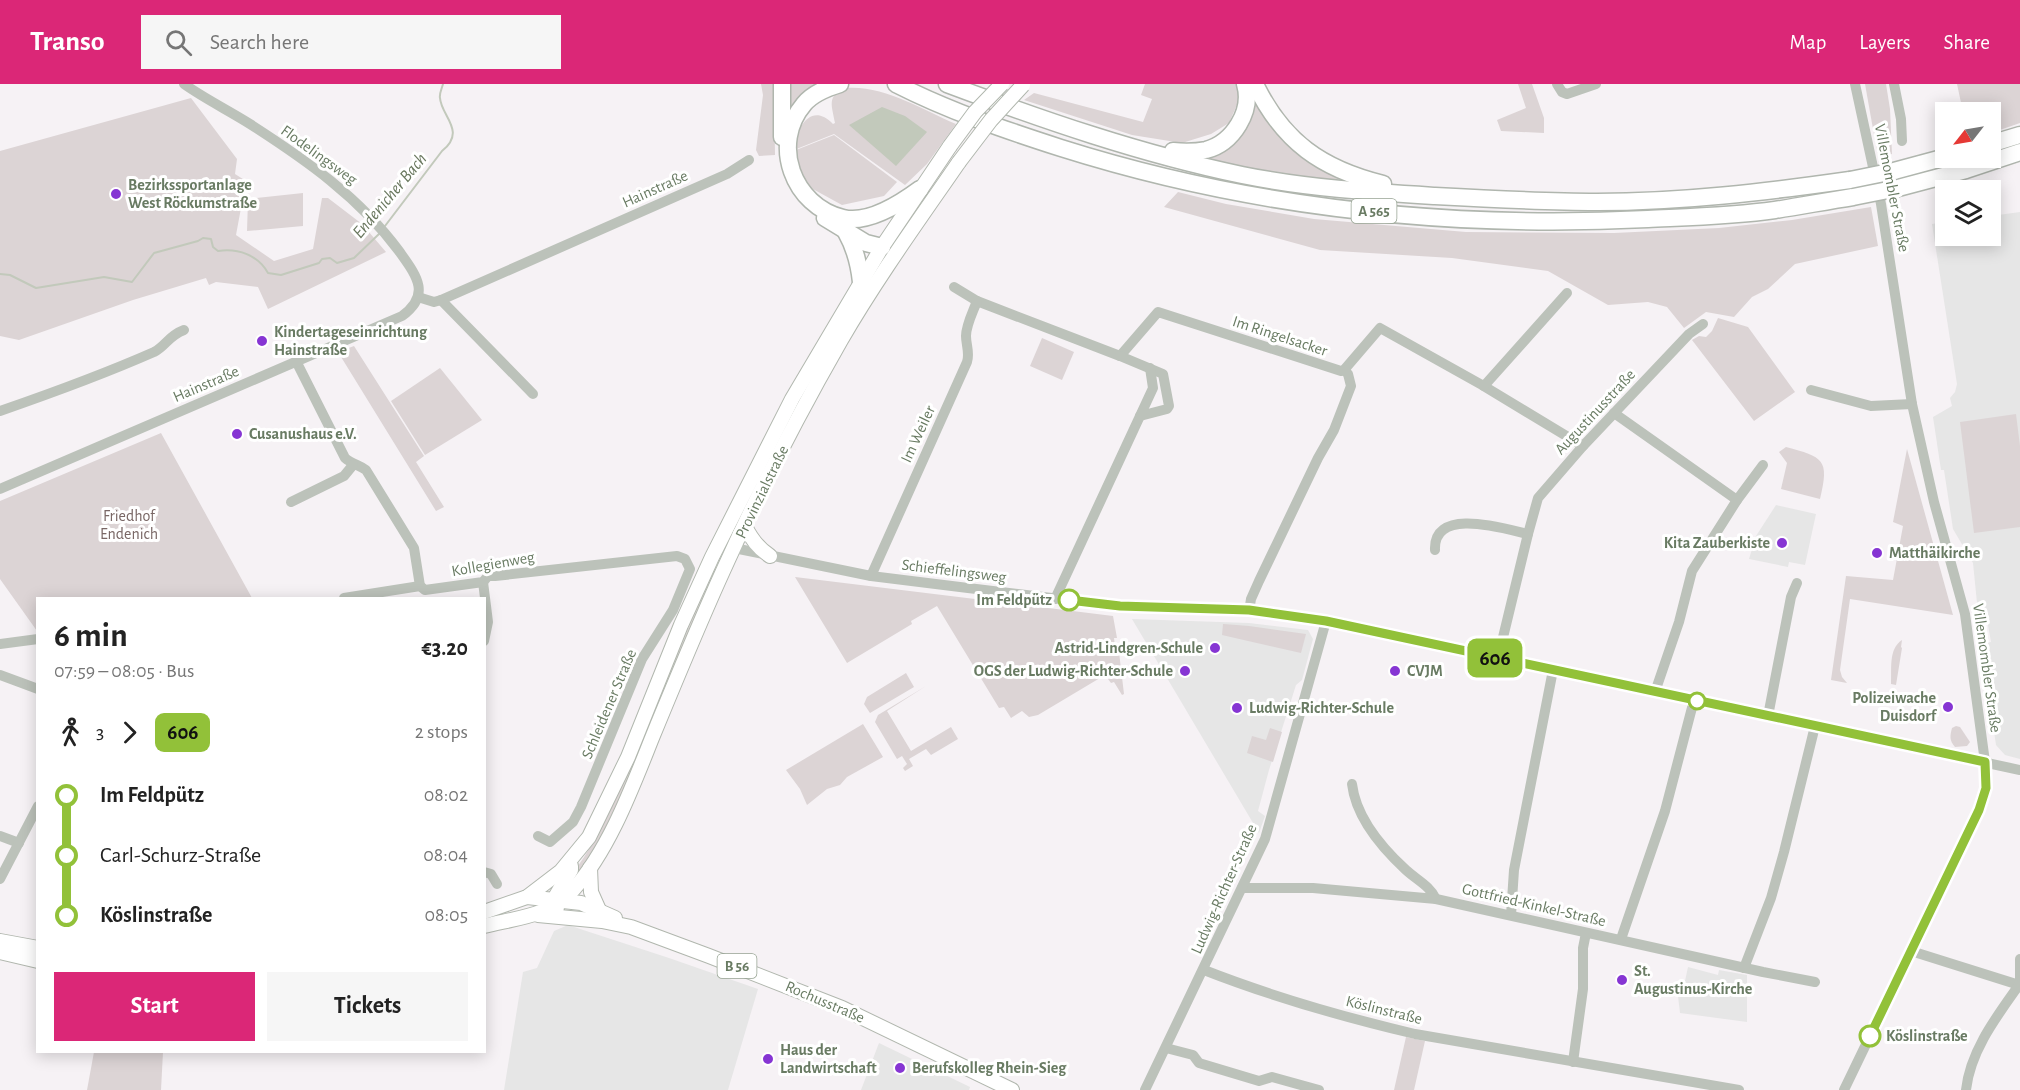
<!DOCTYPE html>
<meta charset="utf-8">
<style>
:root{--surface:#fff;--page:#f6f6f6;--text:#222;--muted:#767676;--accent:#db2777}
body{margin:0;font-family:"Alegreya Sans",sans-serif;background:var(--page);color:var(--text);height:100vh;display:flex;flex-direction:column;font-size:22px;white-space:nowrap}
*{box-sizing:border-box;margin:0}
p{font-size:20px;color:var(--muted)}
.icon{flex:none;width:33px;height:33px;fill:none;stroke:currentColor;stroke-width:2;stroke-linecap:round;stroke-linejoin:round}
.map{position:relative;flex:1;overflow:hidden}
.panel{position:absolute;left:36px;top:513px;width:450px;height:456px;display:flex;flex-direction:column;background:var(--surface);border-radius:0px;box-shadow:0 3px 15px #0003}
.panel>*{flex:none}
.badge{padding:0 12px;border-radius:9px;font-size:21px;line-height:39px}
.needle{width:39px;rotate:239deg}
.controls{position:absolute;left:1935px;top:18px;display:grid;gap:12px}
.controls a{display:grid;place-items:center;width:66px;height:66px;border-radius:0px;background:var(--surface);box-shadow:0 3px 15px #0003;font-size:30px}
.map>.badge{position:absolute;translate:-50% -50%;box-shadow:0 0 0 3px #fff}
.legs{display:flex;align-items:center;gap:9px;height:66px;padding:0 18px;font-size:20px}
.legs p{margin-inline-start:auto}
.headline{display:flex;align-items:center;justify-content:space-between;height:102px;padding:0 18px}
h1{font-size:33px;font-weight:700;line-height:45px}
.cta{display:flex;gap:12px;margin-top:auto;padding:12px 18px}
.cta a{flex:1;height:69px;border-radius:0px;background:var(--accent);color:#fff;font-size:24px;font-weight:700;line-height:69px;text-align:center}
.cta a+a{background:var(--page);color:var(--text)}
ul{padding:0 18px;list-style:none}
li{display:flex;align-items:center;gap:21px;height:60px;font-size:22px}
li i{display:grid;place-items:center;width:9px;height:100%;margin:0 8px;background:currentColor}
li i::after{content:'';width:15px;height:15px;margin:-8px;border:4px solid;border-radius:50%;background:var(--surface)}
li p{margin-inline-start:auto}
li:first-child i{background:linear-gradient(#0000 50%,currentColor 0)}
li:last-child i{background:linear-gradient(currentColor 50%,#0000 0)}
header{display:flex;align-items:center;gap:36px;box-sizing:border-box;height:84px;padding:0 30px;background:var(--accent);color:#fff}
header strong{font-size:28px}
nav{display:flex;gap:33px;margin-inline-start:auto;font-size:21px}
.search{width:420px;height:54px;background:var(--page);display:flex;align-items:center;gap:15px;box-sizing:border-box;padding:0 21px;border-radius:0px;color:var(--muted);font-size:22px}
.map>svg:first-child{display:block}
.built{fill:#e6e6e6}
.green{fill:#dcd4d5}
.water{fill:#c2c9bb}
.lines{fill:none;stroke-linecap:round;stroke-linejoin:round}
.stream{stroke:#c2c9bb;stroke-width:2}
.major-casing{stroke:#b1b7ae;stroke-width:16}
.highway-casing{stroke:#b0b6ae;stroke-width:19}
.minor{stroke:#bcc2ba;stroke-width:10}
.major{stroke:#fff;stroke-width:14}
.highway{stroke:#fff;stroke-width:16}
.major-bridge-casing{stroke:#b1b7ae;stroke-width:16;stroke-linecap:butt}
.highway-bridge-casing{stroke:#b0b6ae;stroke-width:19;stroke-linecap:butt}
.major-bridge{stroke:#fff;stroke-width:14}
.highway-bridge{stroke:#fff;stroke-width:16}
.line-1-casing{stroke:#fff;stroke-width:14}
.line-1{stroke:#92c139;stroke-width:9}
.poi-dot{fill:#8635d3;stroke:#fff;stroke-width:2}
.stop-1-dot{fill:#fff;stroke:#92c139;stroke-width:3}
.labels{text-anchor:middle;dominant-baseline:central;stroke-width:6;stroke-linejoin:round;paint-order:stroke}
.shield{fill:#fff;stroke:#96a392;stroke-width:1.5}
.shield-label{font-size:15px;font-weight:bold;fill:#697b63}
.street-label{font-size:16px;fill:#697b63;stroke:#fff}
.poi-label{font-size:16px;font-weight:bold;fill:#697b63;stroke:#fff;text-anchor:start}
.park-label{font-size:16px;fill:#796765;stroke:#fff}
.stop-label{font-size:16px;font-weight:bold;fill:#697b63;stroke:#fff;text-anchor:end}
.water-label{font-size:18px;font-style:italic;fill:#69775e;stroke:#fff}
</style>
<header>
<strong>Transo</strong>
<div class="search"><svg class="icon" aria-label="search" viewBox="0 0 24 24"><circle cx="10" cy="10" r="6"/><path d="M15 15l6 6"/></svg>Search here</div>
<nav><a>Map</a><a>Layers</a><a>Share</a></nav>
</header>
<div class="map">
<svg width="2020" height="1006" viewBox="0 0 2020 1006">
<rect width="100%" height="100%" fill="#f6f2f5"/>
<g class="built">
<polygon points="2020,128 2020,675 2005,671 1996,661 1981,560 1991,558 1985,524 1977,519 1973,479 1953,445 1944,386 1941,386 1933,333 1952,322 1950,314 1955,308 1957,300 1932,140 1945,138 1946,152 1990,152 1991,132"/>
<polygon points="1776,421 1816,430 1805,481 1789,478 1788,483 1749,475 1756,452"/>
<polygon points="1132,535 1249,539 1308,546 1313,555 1302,596 1296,601 1269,686 1258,727 1265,732 1259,749"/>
<polygon points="568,841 669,874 758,905 728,1006 504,1006 523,888 537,884 554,847"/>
<polygon points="1688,883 1718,891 1719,886 1747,891 1747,938 1680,929 1678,912 1682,911"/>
<polygon points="879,959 970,1003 969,1006 861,1006"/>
</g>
<g class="green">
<polygon points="761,0 774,0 775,71 759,72 756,66 763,11"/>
<polygon points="785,0 827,0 790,36"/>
<polygon points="1145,0 1237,0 1239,16 1229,39 1211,50 1182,59 1132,51 1024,16 1034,9 1143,38 1152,15 1141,11"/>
<polygon points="1518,0 1532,0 1544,34 1544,49 1501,47 1497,36 1526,24"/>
<polygon points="1865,0 1886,0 1890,25 1892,70 1878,73"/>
<polygon points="1957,0 2020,0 2020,39 1991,49 1990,28 1963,28"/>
<path d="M846,4C884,1 923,26 956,40L927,80L905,101L834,50L794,66C796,44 811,17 833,40L835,39C832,21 826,12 846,4Z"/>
<polygon points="1250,6 1259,18 1355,97 1347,99 1288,91 1193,73 1219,64"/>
<polygon points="191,14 237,75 235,90 246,97 236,151 274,177 313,165 322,114 328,114 362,140 386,168 268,225 258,203 216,198 209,201 206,194 133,216 19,256 0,252 0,67"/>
<polygon points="834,51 897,98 884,112 842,121 811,104 800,89 791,68"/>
<polygon points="1178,108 1226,120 1314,135 1466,148 1614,149 1719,144 1792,136 1871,123 1878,162 1795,180 1768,205 1752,213 1734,233 1706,228 1684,244 1667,223 1648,218 1608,221 1548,187 1452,174 1320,166 1164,123"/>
<polygon points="303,109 303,142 247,147 248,115"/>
<polygon points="1718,234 1748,243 1795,308 1754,337 1692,256 1699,252 1706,253 1712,247"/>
<polygon points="1042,254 1074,268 1062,296 1030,282"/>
<polygon points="354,262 424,372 416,378 444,423 436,427 338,268"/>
<polygon points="440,284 482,336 425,371 391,317"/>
<polygon points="2016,330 2020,362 2020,443 1974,449 1960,338"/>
<polygon points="161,349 252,514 38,514 37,547 0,495 0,417"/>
<path d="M1786,363C1823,373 1830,375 1820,415L1781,405L1787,379L1779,368Z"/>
<polygon points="1907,365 1953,531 1850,515 1840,586 1842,593 1847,599 1831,596 1846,492 1893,496 1903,442 1893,438"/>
<path d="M713,483L718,486C697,536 675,587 654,638C630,694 606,751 572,801L571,791C596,760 607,730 624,695C656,625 684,554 713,483Z"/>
<polygon points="795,493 1113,532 1117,554 1114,554 1115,562 1110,564 1111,569 1119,568 1124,610 1122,611 1114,598 1111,599 1105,591 1038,631 1029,633 1022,627 1011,634 1004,623 999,624 937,522 911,537 912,540 847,579"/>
<polygon points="1223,540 1249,542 1306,550 1301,569 1222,551"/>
<path d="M1902,556L1901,563L1902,564L1896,601L1891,600C1892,586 1888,565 1902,556Z"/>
<polygon points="906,589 914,603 870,629 864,620 867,613"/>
<polygon points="926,602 887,627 911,667 951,643 958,655 931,671 926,665 909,675 913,682 905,687 903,684 907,680 902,672 897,675 875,638 878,631"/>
<polygon points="863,640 883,673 847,693 840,701 827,705 807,721 800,705 786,686"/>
<path d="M1956,642L1960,643L1970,658L1967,662L1955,663C1949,656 1950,652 1952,644Z"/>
<polygon points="1270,644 1282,648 1273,678 1247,669 1252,652 1266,656"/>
<polygon points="1406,953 1425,957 1414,1006 1394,1006"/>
<polygon points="94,968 163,968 161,1006 87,1006"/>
</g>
<polygon class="water" points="882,23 905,32 927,48 896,82 849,41"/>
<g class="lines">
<g class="stream">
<path d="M385,142L442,67C467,47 441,32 440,14C439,10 442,4 443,0"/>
<path d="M0,190L10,191L36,204L104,193L132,198L154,169L198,157L203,154L211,155L213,163L218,167C238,164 258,171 268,189L281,191L319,179L322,175L330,174L337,179L354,174L380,149"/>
</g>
<defs>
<g id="major">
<path d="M745,442C751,455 758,464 770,472"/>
<polyline points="590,784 591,808 599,826"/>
<polyline points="527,813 581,819 615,834"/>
<polyline points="557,824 554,815 571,786 571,782"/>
<polyline points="484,828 527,813 561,787 589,753 628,673 681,541 712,473 792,315 882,163 950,62"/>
<polyline points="538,831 602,837 631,843 709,872 842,924 1012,1006"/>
<path d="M484,842C516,834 551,832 573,806C609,766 632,704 652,654C675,598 698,542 723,487C758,409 798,331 841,256C877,194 919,136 959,78"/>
<polyline points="0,857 38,864"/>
<polyline points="0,868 38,877"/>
</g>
<g id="highway">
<path d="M840,0C827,4 813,9 804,20C770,60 793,122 843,134C868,140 901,119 920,105"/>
<path d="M896,0C949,27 1005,46 1061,64C1251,124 1449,145 1648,135C1690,133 1733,132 1775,126C1801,122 1827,117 1853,113"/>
<path d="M947,0C1043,36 1141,70 1242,91C1306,104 1371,108 1435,112C1489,115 1543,118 1597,118C1681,118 1766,108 1850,96"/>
<path d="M1255,0C1283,58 1322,85 1383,100"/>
<polyline points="782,53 782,0"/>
<polyline points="1990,60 2020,51"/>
<path d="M1173,67C1184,68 1195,68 1206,66C1233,59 1253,27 1245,0"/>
<polyline points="1894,87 1946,73"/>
<polyline points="1898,104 1966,86 2020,68"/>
<polyline points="825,134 866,159 882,163"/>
<path d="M846,148C855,164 859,179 861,198"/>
</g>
</defs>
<use href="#major" class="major-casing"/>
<use href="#highway" class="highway-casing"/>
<g class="minor">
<polyline points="1557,0 1562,8 1567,10 1596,0"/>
<polyline points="1894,0 1901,35 1902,57"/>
<polyline points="954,203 977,217 1120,272 1158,228 1341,287 1344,286 1380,244 1482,301 1583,362"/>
<polyline points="418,213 434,218 441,216 727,90 749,76"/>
<polyline points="441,216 533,310"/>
<polyline points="1120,272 1163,290 1169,322 1167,325 1140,332"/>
<path d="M296,277L345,374C352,380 359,381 366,386L414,464L420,502"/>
<polyline points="1484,302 1567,209"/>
<polyline points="1811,306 1871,322 1912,320"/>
<path d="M0,327C52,309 104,290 154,268C166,262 168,252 184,246"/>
<polyline points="1614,329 1737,416"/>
<path d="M0,405L402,232C432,210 416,191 399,167C359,113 306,76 250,40C228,26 205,15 184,0"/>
<polyline points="291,418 344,392 353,381"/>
<polyline points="734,464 871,492 968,504 1120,522 1249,527 1326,537 2020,686"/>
<path d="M1435,466C1433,422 1505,445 1528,450"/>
<path d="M871,492L967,278C970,269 966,261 966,252C966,241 973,228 977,217"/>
<polyline points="483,498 488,538 484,557"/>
<polyline points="344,514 420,502 425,506 483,498 488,492 495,492 677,472 685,475 690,485 673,526 642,575 581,723 573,738 550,758 538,752"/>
<polyline points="1055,515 1153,304 1150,284"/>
<polyline points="1249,527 1251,515 1259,497 1318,374 1334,346 1351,302 1348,290 1344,286"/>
<polyline points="0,560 38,555"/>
<polyline points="1498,574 1528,450 1538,414 1583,362 1689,250 1703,240"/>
<polyline points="0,591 38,605"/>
<polyline points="1655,608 1679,538 1692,487 1737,416 1763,381"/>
<polyline points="1768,632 1791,513 1797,499"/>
<path d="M1352,700C1356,734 1381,763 1406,786C1417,796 1430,802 1436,815"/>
<polyline points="0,752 19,759"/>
<polyline points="484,788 491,790 497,800"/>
<polyline points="0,795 38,722"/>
<polyline points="1242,804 1313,804 1436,815 1763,888 1815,898"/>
<polyline points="1511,831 1514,786 1553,586"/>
<polyline points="1621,855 1665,727 1694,616"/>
<polyline points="1911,867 2019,901"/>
<polyline points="2020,875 2020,903"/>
<polyline points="1744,884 1771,814 1784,768 1815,642"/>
<path d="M1204,886C1273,913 1343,933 1415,950L1739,1006"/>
<polyline points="1166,964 1193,971 1199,979 1259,997 1272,993 1319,1006"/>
<polyline points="1573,978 1583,905 1583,864 1586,849"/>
<polyline points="1145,1006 1265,755 1326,537"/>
<polyline points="1844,1006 1979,726 1986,704 1985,678 1965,530 1934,418 1912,320 1881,120 1855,0"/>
<path d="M1966,1006C1970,967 1997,932 2019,901"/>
</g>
<use href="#major" class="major"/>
<use href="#highway" class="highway"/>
<defs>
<g id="major-bridge">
<polyline points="950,62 975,28 1002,0"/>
<polyline points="959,78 991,36 1023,1"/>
</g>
<g id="highway-bridge">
<polyline points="1850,96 1894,87"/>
<polyline points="1853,113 1898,104"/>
</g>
</defs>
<use href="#major-bridge" class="major-bridge-casing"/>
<use href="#highway-bridge" class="highway-bridge-casing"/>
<use href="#major-bridge" class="major-bridge"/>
<use href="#highway-bridge" class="highway-bridge"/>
</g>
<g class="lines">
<defs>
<polyline id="line-1" points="1069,516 1120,522 1249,526 1326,537 1985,678 1986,704 1979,726 1870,952"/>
</defs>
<use href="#line-1" class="line-1-casing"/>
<use href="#line-1" class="line-1"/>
</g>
<g class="poi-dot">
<circle cx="116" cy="110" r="6"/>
<circle cx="262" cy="257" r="6"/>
<circle cx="237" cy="350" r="6"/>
<circle cx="1782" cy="459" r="6"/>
<circle cx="1877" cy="469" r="6"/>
<circle cx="1215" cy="564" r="6"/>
<circle cx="1185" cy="587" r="6"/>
<circle cx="1395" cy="587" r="6"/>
<circle cx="1948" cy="623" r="6"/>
<circle cx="1237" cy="624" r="6"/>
<circle cx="1622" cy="896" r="6"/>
<circle cx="768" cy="975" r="6"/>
<circle cx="900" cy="984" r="6"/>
</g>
<g class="stop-1-dot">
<circle cx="1069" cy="516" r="10"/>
<circle cx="1697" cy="617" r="8"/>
<circle cx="1870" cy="952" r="10"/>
</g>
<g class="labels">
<g class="shield">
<rect x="1351.5" y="115" width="45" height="24" rx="4.5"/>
<rect x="717.5" y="870" width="39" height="24" rx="4.5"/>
</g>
<g class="shield-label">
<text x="1374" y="127">A 565</text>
<text x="737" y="882">B 56</text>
</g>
<g class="street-label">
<text transform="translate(319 71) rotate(36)">Flodelingsweg</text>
<text transform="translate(1892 104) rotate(79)">Villemombler Straße</text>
<text transform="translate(655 105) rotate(-24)">Hainstraße</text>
<text transform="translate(1280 252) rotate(18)">Im Ringelsacker</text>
<text transform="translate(206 300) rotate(-23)">Hainstraße</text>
<text transform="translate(1595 328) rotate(-47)">Augustinusstraße</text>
<text transform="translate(918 350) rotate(-65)">Im Weiler</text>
<text transform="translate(762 408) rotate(-64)">Provinzialstraße</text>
<text transform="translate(493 480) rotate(-10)">Kollegienweg</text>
<text transform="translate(954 487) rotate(7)">Schieffelingsweg</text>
<text transform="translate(1987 584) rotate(82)">Villemombler Straße</text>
<text transform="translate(609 620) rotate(-67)">Schleidener Straße</text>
<text transform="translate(1224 805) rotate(-66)">Ludwig-Richter-Straße</text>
<text transform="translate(1534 821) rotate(13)">Gottfried-Kinkel-Straße</text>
<text transform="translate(825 918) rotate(23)">Rochusstraße</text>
<text transform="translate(1384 926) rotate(14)">Köslinstraße</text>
</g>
<g class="poi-label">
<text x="128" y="101">Bezirkssportanlage<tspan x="128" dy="18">West Röckumstraße</tspan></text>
<text x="274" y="248">Kindertageseinrichtung<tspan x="274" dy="18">Hainstraße</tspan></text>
<text x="249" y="350">Cusanushaus e.V.</text>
<text x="1770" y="459" text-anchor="end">Kita Zauberkiste</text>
<text x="1889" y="469">Matthäikirche</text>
<text x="1203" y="564" text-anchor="end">Astrid-Lindgren-Schule</text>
<text x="1173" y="587" text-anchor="end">OGS der Ludwig-Richter-Schule</text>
<text x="1407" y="587">CVJM</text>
<text x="1936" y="614" text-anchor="end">Polizeiwache<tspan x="1936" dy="18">Duisdorf</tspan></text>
<text x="1249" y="624">Ludwig-Richter-Schule</text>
<text x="1634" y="887">St.<tspan x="1634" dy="18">Augustinus-Kirche</tspan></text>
<text x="780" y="966">Haus der<tspan x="780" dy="18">Landwirtschaft</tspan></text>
<text x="912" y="984">Berufskolleg Rhein-Sieg</text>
</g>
<g class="park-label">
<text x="129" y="432">Friedhof<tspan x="129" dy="18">Endenich</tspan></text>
</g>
<g class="stop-label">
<text x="1052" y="516">Im Feldpütz</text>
<text x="1886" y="952" text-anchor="start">Köslinstraße</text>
</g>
<g class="water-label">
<text transform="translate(390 112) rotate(-50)">Endenicher Bach</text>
</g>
</g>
</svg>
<div class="controls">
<a><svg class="needle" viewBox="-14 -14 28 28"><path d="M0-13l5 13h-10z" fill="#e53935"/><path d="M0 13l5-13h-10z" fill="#767676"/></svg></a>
<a><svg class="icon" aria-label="layers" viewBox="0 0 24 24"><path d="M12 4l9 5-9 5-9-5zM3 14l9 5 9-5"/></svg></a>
</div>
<b class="badge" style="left:1495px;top:574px;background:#92c139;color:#111">606</b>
<section class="panel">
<div class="headline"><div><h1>6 min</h1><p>07:59 – 08:05 · Bus</p></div><b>€3.20</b></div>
<div class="legs"><svg class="icon" aria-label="walk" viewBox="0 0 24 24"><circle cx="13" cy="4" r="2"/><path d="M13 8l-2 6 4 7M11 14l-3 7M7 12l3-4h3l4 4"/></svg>3<svg class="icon" aria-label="forward" viewBox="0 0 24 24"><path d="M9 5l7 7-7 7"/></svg><b class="badge" style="background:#92c139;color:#111">606</b><p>2 stops</p></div>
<ul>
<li><i style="color:#92c139"></i><b>Im Feldpütz</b><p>08:02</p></li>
<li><i style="color:#92c139"></i><span>Carl-Schurz-Straße</span><p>08:04</p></li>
<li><i style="color:#92c139"></i><b>Köslinstraße</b><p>08:05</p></li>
</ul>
<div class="cta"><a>Start</a><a>Tickets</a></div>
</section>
</div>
